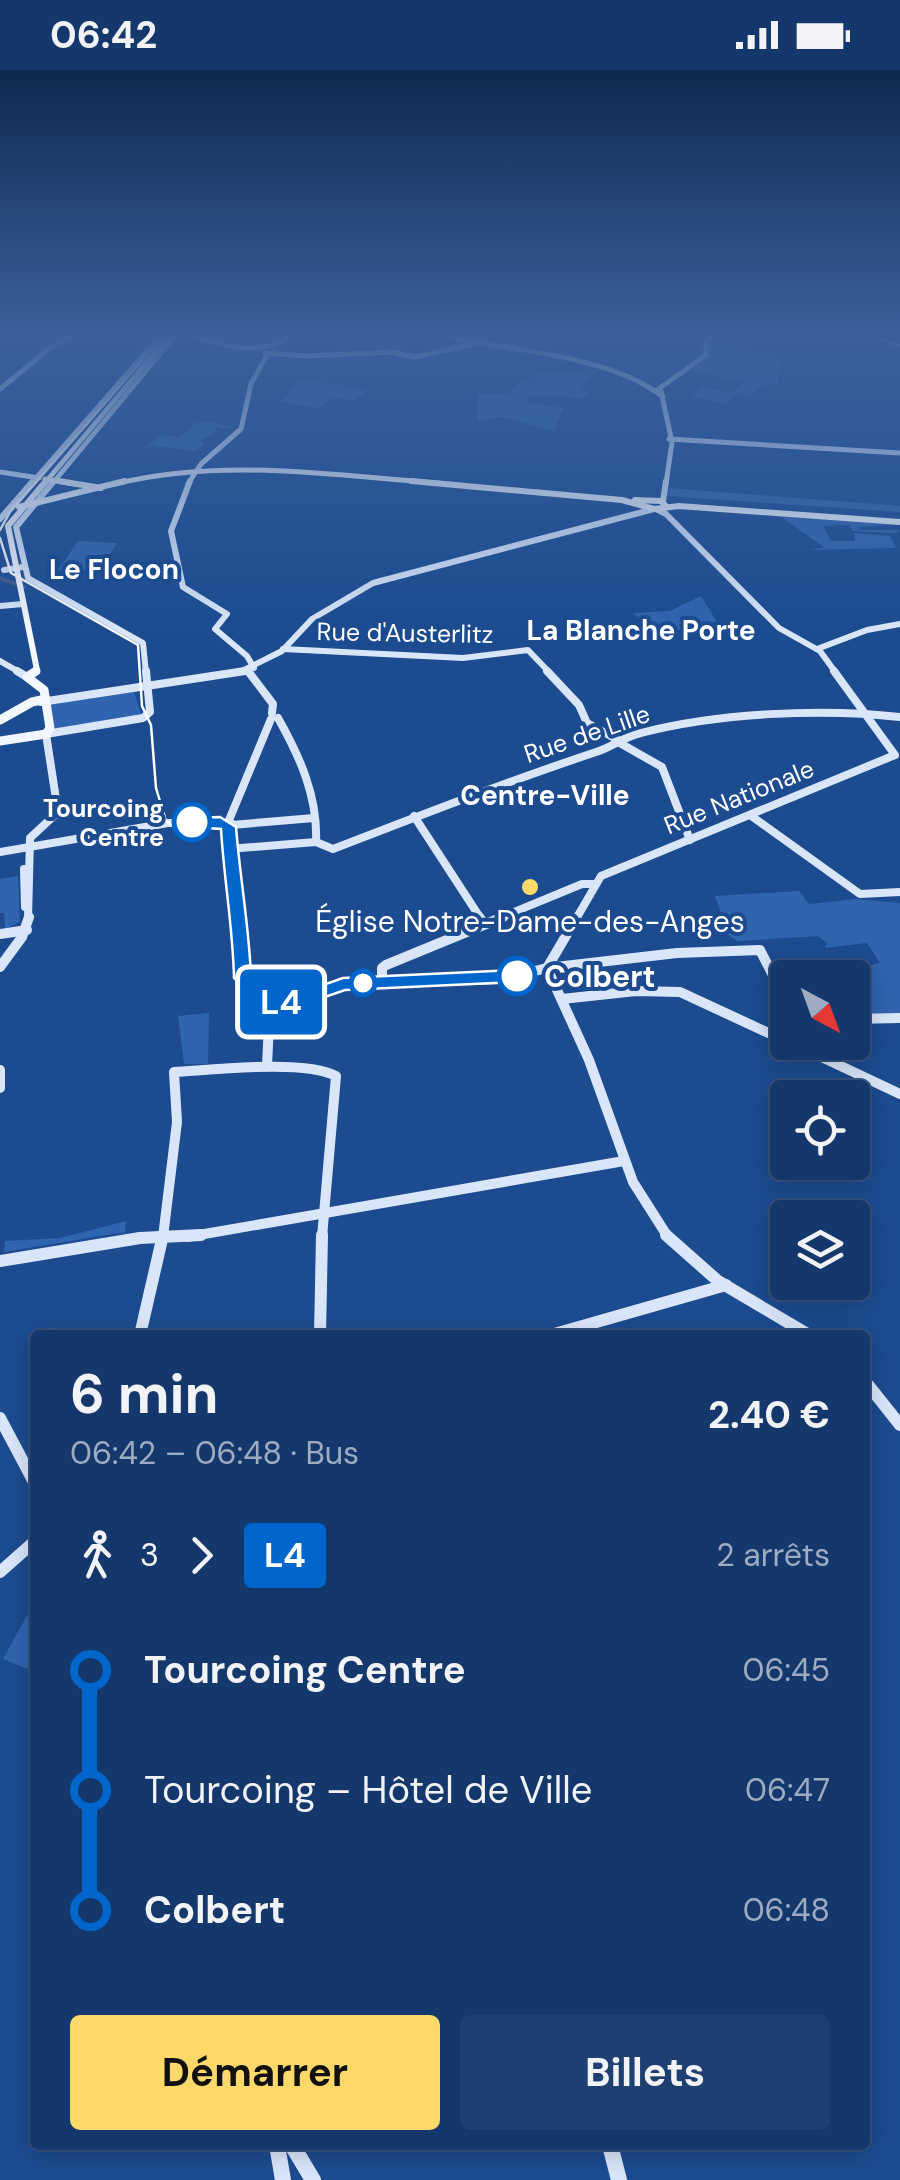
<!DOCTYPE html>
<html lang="fr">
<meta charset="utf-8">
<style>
:root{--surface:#15386c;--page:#1e3f72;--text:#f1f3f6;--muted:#9dacc2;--line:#34527f;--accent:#fed96a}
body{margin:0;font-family:"DM Sans",sans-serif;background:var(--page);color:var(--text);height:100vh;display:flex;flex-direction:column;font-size:38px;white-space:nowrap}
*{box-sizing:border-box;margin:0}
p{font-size:32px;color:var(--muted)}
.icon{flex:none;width:55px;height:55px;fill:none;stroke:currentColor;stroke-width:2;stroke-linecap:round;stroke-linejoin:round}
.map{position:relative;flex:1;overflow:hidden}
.details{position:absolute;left:30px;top:1260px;width:840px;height:820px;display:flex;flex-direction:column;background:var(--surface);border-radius:10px;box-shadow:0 5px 25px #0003,0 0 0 2px var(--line)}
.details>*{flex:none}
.badge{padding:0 20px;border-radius:8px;font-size:35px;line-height:65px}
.needle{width:65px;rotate:139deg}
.tools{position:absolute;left:770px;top:890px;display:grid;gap:20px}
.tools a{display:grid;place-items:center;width:100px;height:100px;border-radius:10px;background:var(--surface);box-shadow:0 5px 25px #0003,0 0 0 2px var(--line);font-size:50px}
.map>.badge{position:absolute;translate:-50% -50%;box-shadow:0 0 0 5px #fff}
.legs{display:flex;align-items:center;gap:15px;height:110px;padding:0 40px;font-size:32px}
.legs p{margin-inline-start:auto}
.head{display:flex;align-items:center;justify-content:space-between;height:170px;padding:0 40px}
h1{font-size:55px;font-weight:700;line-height:75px}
.cta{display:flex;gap:20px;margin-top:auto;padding:20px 40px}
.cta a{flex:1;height:115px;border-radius:10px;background:var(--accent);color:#111;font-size:40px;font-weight:700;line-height:115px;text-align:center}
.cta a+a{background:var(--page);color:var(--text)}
ul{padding:0 40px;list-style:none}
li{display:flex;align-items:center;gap:35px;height:120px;font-size:38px}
li i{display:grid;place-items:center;width:15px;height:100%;margin:0 12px;background:currentColor}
li i::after{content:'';width:25px;height:25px;margin:-12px;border:8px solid;border-radius:50%;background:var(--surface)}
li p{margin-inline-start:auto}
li:first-child i{background:linear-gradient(#0000 50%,currentColor 0)}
li:last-child i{background:linear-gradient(currentColor 50%,#0000 0)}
.status{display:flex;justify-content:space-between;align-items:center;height:70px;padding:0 50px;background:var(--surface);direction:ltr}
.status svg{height:28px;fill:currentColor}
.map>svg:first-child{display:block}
.green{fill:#3064ae}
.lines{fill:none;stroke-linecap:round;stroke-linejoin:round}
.canal{stroke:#3b5c8e;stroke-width:4}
.secondary-far5{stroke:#d9e6fa;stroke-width:5}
.secondary-far4{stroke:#d9e6fa;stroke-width:6}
.secondary-far3{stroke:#d9e6fa;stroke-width:8}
.secondary-far2{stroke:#d9e6fa;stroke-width:10}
.secondary-far1{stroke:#d9e6fa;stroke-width:12}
.secondary{stroke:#d9e6fa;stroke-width:16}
.primary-far2{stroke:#f3f7ff;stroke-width:5}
.primary-far1{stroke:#f3f7ff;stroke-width:6}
.primary{stroke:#f3f7ff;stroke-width:9}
.highway{fill:#fff;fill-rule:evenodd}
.tram{stroke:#fff;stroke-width:2.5}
.line-1{fill:#06c;stroke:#fff;stroke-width:2.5}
.stop-1-dot{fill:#fff;stroke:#06c;stroke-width:5}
.poi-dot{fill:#fed96a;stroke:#1c4b90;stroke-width:4}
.labels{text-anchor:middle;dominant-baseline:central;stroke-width:8;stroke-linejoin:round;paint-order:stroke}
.far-street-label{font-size:25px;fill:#fff;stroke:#1c4b90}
.far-stop-label{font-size:25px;font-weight:bold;fill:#fff;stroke:#1c4b90;text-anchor:end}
.far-neighbourhood-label{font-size:28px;font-weight:bold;fill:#fff;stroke:#1c4b90}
.poi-label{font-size:30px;fill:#fff;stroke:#1c4b90}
.stop-label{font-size:30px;font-weight:bold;fill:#fff;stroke:#1c4b90;text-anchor:start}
</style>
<div class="status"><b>06:42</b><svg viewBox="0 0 49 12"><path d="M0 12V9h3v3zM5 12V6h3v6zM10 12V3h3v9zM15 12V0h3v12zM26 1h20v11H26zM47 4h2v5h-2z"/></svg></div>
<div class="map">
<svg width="900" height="2110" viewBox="0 0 900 2110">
<rect width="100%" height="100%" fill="#1c4b90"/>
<g class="green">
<polygon points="714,280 775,283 770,286 781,288 778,314 765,314 747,328 739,323 724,334 692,326 701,317 732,323 743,312 748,312 690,301 711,283 765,285"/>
<polygon points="568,301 592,305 579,319 590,321 585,328 509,324 518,312 535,313 539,303 564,305"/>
<polygon points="300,311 344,314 342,317 366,320 356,330 333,328 319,338 280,332"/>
<polygon points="478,323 529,326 526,333 563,338 554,361 501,347 477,352"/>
<polygon points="210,351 238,359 217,357 214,360 219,361 200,371 205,373 196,381 153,376 143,379 162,365 180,367 196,353"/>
<polygon points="668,418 900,436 900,442 665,426"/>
<polygon points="780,446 900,454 857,457 860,460 900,460 895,463 853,461 849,455 823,456 831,471 855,471 854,463 890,466 896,478 811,480 824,477"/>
<polygon points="78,471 117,473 99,501 58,500"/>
<polygon points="701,526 722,560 655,560 633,543 670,541"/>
<polygon points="134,622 142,647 55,661 50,634"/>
<polygon points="18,806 20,852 5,859 4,843 0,843 0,809"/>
<polygon points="799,821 809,834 856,829 900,833 900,946 853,947 852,908 828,907 817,889 832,890 841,902 880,893 867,873 825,878 827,873 818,866 738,871 729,866 715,826"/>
<polygon points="209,943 208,994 184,994 178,946"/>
<polygon points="126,1151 125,1162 4,1182 5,1171 60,1168"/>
<polygon points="35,1531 35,1602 3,1589"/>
</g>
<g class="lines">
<polyline class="canal" points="0,508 24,517"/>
<g class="secondary-far5">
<path d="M195,266C226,277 260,287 289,266"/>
<path d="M446,266C511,281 610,285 663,327"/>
<polyline points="265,283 307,286 393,282 414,287 475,274"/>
<polyline points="0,319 55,274 73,266"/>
<polyline points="657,320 706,285 706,273 712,266"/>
<polyline points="661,321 672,372 666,414"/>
<polyline points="669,369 900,383"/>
<polyline points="0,402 39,408"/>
<polyline points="31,414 160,266"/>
<polyline points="52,414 175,266"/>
<polyline points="188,414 201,394 241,359 251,314 267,285"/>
</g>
<g class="secondary-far4">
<polyline points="54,411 16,457 28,508 143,573 146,603"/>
<polyline points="190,411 171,461 183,517 227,544 215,559 247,586 254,598"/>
<polyline points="663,431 666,411"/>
<polyline points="656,439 666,444 779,558 820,581 836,603"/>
<polyline points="0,449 33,411"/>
<polyline points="4,500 23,497"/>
<polyline points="0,536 23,534"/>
<polyline points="283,579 463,588 528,580 550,603"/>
<polyline points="817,579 867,560 900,554"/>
<polyline points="0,591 21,603"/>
<polyline points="247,600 250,603"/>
<polyline points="238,603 282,581 312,549 373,513 654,439"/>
</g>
<g class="secondary-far3">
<polyline points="17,601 27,607"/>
<polyline points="248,601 273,634 272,643"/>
<polyline points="547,601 579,635 587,653 620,671"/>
<polyline points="41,632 245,601"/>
<path d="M278,648C300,687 318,727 316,772"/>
<polyline points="618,672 662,697 690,770"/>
<polyline points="750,745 860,824 900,822"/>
<polyline points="414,746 481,849"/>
<polyline points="227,755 271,649"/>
<polyline points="231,755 314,748"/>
<path d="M228,779L316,772L333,779C421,745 509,711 599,681C613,676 626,666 641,663C717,643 822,638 900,647"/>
<polyline points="0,782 168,753 231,753 238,849"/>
<polyline points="24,799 25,837"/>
<polyline points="28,849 30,768 58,742 46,664 143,648 150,642 146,601"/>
<polyline points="497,849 582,814 595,814"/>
<polyline points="576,849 601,806 895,685 834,601"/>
</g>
<g class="secondary-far2">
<polyline points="238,847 245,914 270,932"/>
<polyline points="479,847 484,854"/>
<polyline points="0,864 27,860"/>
<polyline points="0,897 22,867 29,847"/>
<polyline points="547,898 577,847"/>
<polyline points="547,898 589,990 633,1112 668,1167"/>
<polyline points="382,913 382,898 386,895 503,847"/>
<polyline points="562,929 636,921 680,922 788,972"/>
<polyline points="270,932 299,930 343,914 502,909 547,898 677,883 760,880 779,917 788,916"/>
<polyline points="852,949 900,948"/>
<polyline points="790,972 900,1024"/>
<polyline points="267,996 270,932"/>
<polyline points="0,1000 0,1018"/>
<path d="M163,1167L177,1052L174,1002C211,1000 306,989 336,1006L322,1167"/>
<polyline points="187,1167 624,1091"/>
</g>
<g class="secondary-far1">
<polyline points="666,1165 718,1211 809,1265"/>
<polyline points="0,1191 140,1168 201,1165"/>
<polyline points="140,1265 163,1165"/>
<polyline points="320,1265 322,1165"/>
<polyline points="551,1265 726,1215"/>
<polyline points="865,1311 900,1355"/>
<polyline points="0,1348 35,1414"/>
<polyline points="0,1502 35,1471"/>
</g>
<g class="secondary">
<polyline points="277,2075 283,2110"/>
<polyline points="292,2075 313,2110"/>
<polyline points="610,2075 619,2110"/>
</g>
<g class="primary-far2">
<polyline points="45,409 74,414"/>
<polyline points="44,414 169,266"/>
<path d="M115,414C224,387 337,406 448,414"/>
</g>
<g class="primary-far1">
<polyline points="59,411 101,418"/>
<polyline points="411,411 622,430 654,439 679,436 900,452"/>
<polyline points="635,430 661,431 667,437"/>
<polyline points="19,437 125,411"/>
<polyline points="32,603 37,600 8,456 46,411"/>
</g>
<g class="primary">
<polyline points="36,601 27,607 44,620 50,658 46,664"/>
<polyline points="0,650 32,632 46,629"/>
<polyline points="0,671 46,664"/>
</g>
<polygon class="highway" points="863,266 870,266 900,274 900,277"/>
<g class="tram">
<polyline points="0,460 10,442 164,266"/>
<polyline points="0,468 11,503 138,575 142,636 151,655 156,718 166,751 190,768"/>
</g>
</g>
<linearGradient id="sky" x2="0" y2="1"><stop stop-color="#0f294f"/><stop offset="0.47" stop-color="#3a619c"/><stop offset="1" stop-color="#3a619c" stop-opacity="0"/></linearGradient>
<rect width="900" height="561" fill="url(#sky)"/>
<path class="line-1" d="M220,747L236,757C240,808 249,856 251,906L274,925L297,924L343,908L517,900L526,906L517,912L345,920L299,936H264L234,908C233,858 224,810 221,759L192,757L185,752L192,748Z"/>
<g class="stop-1-dot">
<circle cx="192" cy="752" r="18"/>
<circle cx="517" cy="906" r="18"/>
<circle cx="363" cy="913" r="12"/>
</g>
<circle class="poi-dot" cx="530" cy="817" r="10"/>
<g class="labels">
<g class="far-street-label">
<text transform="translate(405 563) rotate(1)">Rue d'Austerlitz</text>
<text transform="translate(587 664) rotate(-19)">Rue de Lille</text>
<text transform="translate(739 727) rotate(-22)">Rue Nationale</text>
</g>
<g class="far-stop-label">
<text x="164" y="738">Tourcoing<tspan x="164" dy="29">Centre</tspan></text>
</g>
<g class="far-neighbourhood-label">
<text x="114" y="499">Le Flocon</text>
<text x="641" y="560">La Blanche Porte</text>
<text x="545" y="725">Centre-Ville</text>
</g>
<g class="poi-label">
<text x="530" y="851">Église Notre-Dame-des-Anges</text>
</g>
<g class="stop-label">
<text x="544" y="906">Colbert</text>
</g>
</g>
</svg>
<div class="tools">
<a><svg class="needle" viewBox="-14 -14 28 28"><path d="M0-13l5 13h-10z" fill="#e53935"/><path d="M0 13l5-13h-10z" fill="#9dacc2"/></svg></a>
<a><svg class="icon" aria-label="locate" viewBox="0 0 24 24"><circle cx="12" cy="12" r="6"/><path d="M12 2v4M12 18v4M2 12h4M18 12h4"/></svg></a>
<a><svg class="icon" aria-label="layers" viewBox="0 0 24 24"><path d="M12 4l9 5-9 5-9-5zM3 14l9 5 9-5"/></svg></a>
</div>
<b class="badge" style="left:281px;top:932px;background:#06c;color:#fff">L4</b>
<section class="details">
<div class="head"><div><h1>6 min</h1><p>06:42 – 06:48 · Bus</p></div><b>2.40 €</b></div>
<div class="legs"><svg class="icon" aria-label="walk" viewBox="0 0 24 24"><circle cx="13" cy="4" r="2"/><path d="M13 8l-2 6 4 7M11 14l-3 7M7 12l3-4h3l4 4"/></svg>3<svg class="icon" aria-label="forward" viewBox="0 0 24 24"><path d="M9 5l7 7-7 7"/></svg><b class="badge" style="background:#06c;color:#fff">L4</b><p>2 arrêts</p></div>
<ul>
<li><i style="color:#06c"></i><b>Tourcoing Centre</b><p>06:45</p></li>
<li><i style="color:#06c"></i><span>Tourcoing – Hôtel de Ville</span><p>06:47</p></li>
<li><i style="color:#06c"></i><b>Colbert</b><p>06:48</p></li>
</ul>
<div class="cta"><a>Démarrer</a><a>Billets</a></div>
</section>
</div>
